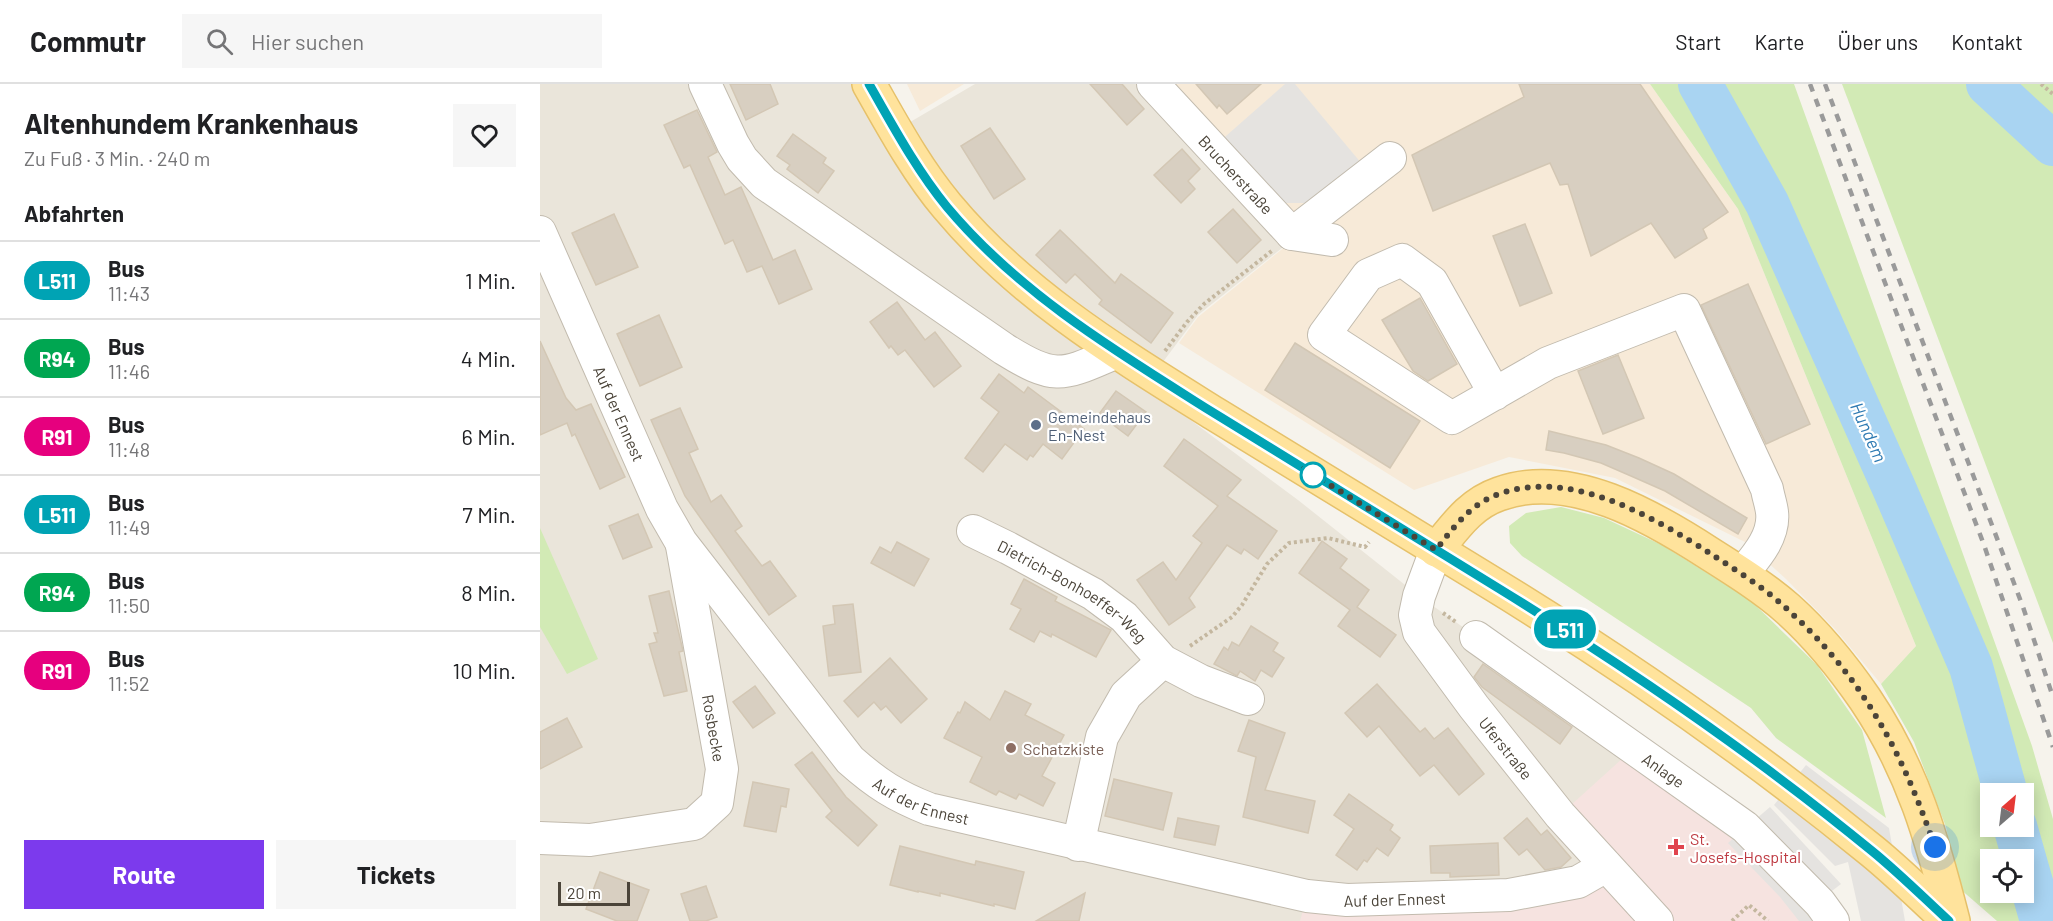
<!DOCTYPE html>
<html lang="de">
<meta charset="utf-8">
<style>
:root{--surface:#fff;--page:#f6f6f6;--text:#202124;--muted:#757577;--line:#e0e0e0;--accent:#7c3aed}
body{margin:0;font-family:Barlow,sans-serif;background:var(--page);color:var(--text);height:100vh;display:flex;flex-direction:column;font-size:22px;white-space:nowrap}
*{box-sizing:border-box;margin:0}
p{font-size:20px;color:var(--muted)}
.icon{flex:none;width:33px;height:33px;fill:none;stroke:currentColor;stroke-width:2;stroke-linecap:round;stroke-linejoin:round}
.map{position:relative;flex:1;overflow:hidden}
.sheet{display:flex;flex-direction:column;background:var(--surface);width:540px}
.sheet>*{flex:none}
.badge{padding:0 12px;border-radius:20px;font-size:21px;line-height:39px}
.needle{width:39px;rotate:28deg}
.buttons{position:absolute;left:1440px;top:699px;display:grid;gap:12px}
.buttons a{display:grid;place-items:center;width:54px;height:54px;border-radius:0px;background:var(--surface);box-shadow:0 3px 15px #0003;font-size:30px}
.scale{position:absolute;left:18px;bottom:15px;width:72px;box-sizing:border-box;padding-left:6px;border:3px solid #4b4439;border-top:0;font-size:16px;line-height:21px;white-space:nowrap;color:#4b4439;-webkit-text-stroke:4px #fff;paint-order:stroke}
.you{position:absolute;width:30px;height:30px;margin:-15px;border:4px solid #fff;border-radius:50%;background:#1a73e8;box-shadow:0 0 0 9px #1a73e833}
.map>.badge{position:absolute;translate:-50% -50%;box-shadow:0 0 0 3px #fff}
h2{padding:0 24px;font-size:22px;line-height:54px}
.round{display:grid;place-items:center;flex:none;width:63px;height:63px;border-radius:0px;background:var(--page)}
.head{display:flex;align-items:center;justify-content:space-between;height:102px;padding:0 24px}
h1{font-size:28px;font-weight:700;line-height:45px}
.button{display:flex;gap:12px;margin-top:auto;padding:12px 24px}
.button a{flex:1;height:69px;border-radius:0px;background:var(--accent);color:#fff;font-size:24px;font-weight:700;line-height:69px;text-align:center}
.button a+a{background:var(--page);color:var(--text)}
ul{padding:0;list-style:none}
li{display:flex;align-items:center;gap:18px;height:78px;padding:0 24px;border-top:2px solid var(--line)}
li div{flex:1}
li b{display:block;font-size:22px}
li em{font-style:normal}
li .badge{min-width:66px;font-weight:700;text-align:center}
header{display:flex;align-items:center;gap:36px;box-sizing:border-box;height:84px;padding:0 30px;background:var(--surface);border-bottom:2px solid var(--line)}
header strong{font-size:28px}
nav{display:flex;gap:33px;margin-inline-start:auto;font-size:21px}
.search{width:420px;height:54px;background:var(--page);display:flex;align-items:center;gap:15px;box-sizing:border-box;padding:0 21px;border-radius:0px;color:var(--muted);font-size:22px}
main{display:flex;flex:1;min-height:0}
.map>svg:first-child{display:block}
.residential{fill:#eae5da}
.commercial{fill:#f7ead8}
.medical{fill:#f6e3e0}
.green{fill:#d2eab5;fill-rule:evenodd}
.parking{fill:#e5e3e0}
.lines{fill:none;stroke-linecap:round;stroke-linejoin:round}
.river{stroke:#a9d4f2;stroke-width:44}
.building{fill:#d8cfc1;stroke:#d3c7b4;stroke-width:1.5}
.minor-casing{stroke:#c2bbae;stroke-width:34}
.major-casing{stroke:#e6c16a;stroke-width:36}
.path{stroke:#c4b79f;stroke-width:4;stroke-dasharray:3 3;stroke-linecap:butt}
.minor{stroke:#fff;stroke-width:32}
.major{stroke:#ffe39c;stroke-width:33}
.rail{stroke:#9a9a9a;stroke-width:4.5;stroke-dasharray:8 8;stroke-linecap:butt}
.line-casing{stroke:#fff;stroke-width:14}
.line{stroke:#00a3b4;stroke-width:9}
.walk{stroke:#4b4439;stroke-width:6;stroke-dasharray:0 10.8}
.service-dot{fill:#5c6f8a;stroke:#fff;stroke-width:2}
.stop-dot{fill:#fff;stroke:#00a3b4;stroke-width:3}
.education-dot{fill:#8d6e63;stroke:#fff;stroke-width:2}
.health-dot{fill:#e0444e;stroke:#fff;stroke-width:2}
.labels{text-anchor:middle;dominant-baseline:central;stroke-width:4.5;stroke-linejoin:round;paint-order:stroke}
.street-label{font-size:16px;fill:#4b4439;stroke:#fff}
.service-label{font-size:16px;fill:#4e5e75;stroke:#fff;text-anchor:start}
.education-label{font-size:16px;fill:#785e54;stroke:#fff;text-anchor:start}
.health-label{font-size:16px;fill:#be3a42;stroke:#fff;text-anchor:start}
.water-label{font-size:18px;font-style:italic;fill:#2e7ab2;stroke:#fff}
</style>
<header>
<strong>Commutr</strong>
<div class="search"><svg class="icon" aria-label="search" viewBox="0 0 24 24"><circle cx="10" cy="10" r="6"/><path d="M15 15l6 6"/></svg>Hier suchen</div>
<nav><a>Start</a><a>Karte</a><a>Über uns</a><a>Kontakt</a></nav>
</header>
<main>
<section class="sheet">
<div class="head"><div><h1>Altenhundem Krankenhaus</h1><p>Zu Fuß · 3 Min. · 240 m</p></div><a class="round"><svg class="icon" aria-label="heart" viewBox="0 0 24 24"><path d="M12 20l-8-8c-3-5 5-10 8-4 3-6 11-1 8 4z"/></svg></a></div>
<h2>Abfahrten</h2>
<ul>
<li><span class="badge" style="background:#00a3b4;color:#fff">L511</span><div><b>Bus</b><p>11:43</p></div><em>1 Min.</em></li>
<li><span class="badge" style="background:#00a651;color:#fff">R94</span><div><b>Bus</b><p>11:46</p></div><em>4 Min.</em></li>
<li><span class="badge" style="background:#e6007e;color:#fff">R91</span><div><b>Bus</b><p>11:48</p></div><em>6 Min.</em></li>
<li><span class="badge" style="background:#00a3b4;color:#fff">L511</span><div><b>Bus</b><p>11:49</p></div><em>7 Min.</em></li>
<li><span class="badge" style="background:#00a651;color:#fff">R94</span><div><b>Bus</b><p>11:50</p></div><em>8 Min.</em></li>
<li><span class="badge" style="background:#e6007e;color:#fff">R91</span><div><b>Bus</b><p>11:52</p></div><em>10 Min.</em></li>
</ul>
<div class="button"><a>Route</a><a>Tickets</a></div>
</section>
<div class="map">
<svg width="1513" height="837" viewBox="0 0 1513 837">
<rect width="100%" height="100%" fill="#f6f3ec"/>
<polygon class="residential" points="0,0 322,0 348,51 435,0 599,0 747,160 658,231 605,302 758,416 879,512 1094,664 1293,837 0,837"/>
<g class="commercial">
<polygon points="367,0 424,0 380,27"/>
<polygon points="624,0 1110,0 1198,125 1376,562 1341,600 1295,545 1246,495 1205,458 1075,394 969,373 874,406 639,259 658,233 762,149"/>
</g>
<polygon class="medical" points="1094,664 1293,837 760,837 767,812 969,811 1065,782 1020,731"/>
<g class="green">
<path d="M1110,0H1254L1492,662L1513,735V837H1457L1419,804L1406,743L1374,658L1341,600L1376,562L1198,125ZM1450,710H1484V742H1450ZM1450,776H1484V808H1450Z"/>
<polygon points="1302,0 1513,0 1513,559"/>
<polygon points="1021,423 1064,434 1122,461 1209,515 1277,581 1322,646 1346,734 1236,654 1211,624 982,472 970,459 969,442 986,429"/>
<polygon points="0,444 58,575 27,590 0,543"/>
</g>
<g class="parking">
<polygon points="745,0 755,0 827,86 771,119 734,119 678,59"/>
<polygon points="1266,681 1349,744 1365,837 1321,837 1308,778 1295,782 1234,721"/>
<polygon points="1230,723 1301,800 1288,810 1293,837 1259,837 1240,813 1188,759"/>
</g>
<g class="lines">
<g class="river">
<polyline points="1160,0 1227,119 1354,404 1431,583 1466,710"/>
<polyline points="1448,0 1513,60"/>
<polyline points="1475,742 1502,837"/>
</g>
</g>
<g class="building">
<polygon points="190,0 230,0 238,20 206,36"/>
<polygon points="550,0 582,0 604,25 587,41"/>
<polygon points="656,0 721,0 687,30 679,21 677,24"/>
<polygon points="979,0 1100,0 1188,128 1163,145 1167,154 1135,174 1111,139 1051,172 1028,100 1020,101 1010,79 893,127 872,71 984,13"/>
<polygon points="157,26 177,68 168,73 185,111 201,103 233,176 255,166 272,205 239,220 222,182 207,188 193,156 185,160 150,81 144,84 124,41"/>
<polygon points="450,44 485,95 454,115 421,62"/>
<polygon points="253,50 286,74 283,79 294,87 278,109 247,85 250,81 237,72"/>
<polygon points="642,65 660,85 648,97 655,105 641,119 614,91"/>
<polygon points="693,125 721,156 697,179 668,148"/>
<polygon points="74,130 98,183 56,201 32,149"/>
<polygon points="985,140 1012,209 980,222 953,152"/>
<polygon points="520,146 575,199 581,190 633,229 611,259 559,220 562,216 535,190 526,199 496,171"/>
<polygon points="1208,200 1270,340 1226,360 1161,221"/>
<polygon points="880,214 917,280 888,297 873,287 842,236"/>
<polygon points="357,218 385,256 395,248 421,282 394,303 365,266 358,271 351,262 349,264 330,238"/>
<polygon points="119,231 142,283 100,302 77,250"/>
<polygon points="0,257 26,314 36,326 51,320 85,393 60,405 35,350 32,352 27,339 0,351"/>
<polygon points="755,259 880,337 850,384 725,306"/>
<polygon points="1078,271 1104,334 1063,350 1038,287"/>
<polygon points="459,290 484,309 488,303 544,345 522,375 503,360 493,373 490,371 487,376 465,360 443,388 425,374 459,328 441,314"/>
<polygon points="576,307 606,328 588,352 559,330"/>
<polygon points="140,324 158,365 149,369 171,418 181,411 202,442 195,447 222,482 230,477 256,512 229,531 145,412 111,336"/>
<polygon points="1009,347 1066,361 1099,374 1134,390 1207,434 1198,450 1125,407 1091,392 1061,379 1024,369 1006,366"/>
<polygon points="644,355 701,396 687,412 737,447 718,475 704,465 701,470 687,461 649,514 655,523 629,541 597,496 623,478 636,496 662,459 653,452 678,422 624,382"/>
<polygon points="98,430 112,463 83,475 69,442"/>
<polygon points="782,457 807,475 800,484 829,506 817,523 856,551 840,573 798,542 810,526 759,489"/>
<polygon points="357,458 389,475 374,502 331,479 340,463 351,469"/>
<polygon points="484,495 517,513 515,517 571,546 556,573 512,550 511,553 500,547 494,558 470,545 481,525 471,520"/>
<polygon points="129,507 143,567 139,568 147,607 124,612 109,560 117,558 114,549 118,549 109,512"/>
<polygon points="313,520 321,588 289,592 283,542 295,540 293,522"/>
<polygon points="711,542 738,559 733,567 744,574 732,593 721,586 715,597 700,587 697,592 674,580 684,563 688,566 692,558 699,562"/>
<polygon points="350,574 387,615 361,639 346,622 341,626 334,618 318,633 304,617"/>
<polygon points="943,580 1032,643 1020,660 942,603 934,593"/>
<polygon points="837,600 880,648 885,644 894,655 908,644 944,690 919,711 894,681 880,692 839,642 827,653 805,629"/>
<polygon points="215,602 235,629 213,644 193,618"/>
<polygon points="465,607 491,620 485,631 524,651 502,692 515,699 503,722 479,710 476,715 459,707 456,711 430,698 442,673 404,654 418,628 420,629 425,618 450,636"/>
<polygon points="27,634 42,663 0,685 0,648"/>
<polygon points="709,636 745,649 725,706 775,717 768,749 703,733 716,673 698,667"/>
<polygon points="272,668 306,713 337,741 318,762 286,733 292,727 255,681"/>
<polygon points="574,695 632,709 623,746 565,732"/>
<polygon points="213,698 249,705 246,723 241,722 236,748 204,742"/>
<polygon points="809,710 853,741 850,746 860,754 848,772 837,764 827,778 824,776 817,786 796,771 814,745 794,731"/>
<polygon points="638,734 679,742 675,761 634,753"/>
<polygon points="987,734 1001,751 1007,746 1031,774 1021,783 1005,786 987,765 979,771 964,754"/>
<polygon points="958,759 959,791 910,793 910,789 891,789 890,762"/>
<polygon points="360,762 435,781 436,777 484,788 475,825 454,820 454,822 400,809 400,812 378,807 378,808 350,801"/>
<polygon points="60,788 109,806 97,837 77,837 46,825"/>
<polygon points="166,802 177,833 166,837 150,837 141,810"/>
<polygon points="545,809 539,837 496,837"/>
</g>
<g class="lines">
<defs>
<g id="minor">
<path d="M165,0L193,60L202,75L224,99L464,265C517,298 523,291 577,268"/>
<path id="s1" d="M613,0L752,150L792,156"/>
<path id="s2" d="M0,148L122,425L141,458L310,676C337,700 356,712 389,725L767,812L807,816L969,811L1038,798L1066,782"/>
<polyline points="752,150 850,74"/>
<path d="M955,310L892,198L862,176L828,191L784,251L912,334L1008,279L1144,226L1227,405C1228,412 1231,420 1232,428C1235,452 1216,473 1202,490"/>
<path id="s3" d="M433,447L468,464L553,510L584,533L623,577L661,597L708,615"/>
<path id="s4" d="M896,466L879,512L875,531L879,548L934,623L1020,731L1117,837"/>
<path id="s5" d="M936,553L1205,743L1280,819L1293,837"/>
<polyline points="0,754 50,756 154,740 177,719 182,685 142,462"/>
<polyline points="538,761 562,653 586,611 623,577"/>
</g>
<g id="major">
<path d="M329,0C353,42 376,85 407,122C481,211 579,270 675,330C767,387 860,443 953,500C1085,581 1212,669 1332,767C1359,789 1384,814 1409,837"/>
<path d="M896,466C915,443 930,420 959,410C1030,384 1113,433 1170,470C1197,487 1224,504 1248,525C1277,551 1303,583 1325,615C1373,686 1392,755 1413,837"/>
</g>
</defs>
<use href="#minor" class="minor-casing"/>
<use href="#major" class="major-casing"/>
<g class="path">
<polyline points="1501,0 1513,10"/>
<polyline points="625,267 647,238 664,220 733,166"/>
<polyline points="903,529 916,538"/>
<polyline points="650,562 692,533 702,521 727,480 749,459 788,454 825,463 829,458"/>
<polyline points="1192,837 1209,821 1228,837"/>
</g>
<use href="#minor" class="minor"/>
<use href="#major" class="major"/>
<g class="rail">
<polyline points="1270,0 1444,461 1513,663"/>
<polyline points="1285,0 1483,523 1513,613"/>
</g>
</g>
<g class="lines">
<defs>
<path id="line" d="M329,0C353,42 376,85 407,123C479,209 575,267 669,326C765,386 862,444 958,504C1088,584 1214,670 1332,767C1359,789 1384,814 1409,837"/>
</defs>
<use href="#line" class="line-casing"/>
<use href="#line" class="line"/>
<path class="walk" d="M773,391L764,385L896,466C914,443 930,420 959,410C1031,384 1113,433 1171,470C1197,487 1225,504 1248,526C1277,552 1304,583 1325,615C1357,663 1376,709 1395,763"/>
</g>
<circle class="service-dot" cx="496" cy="341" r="6"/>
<circle class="stop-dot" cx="773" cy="391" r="12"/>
<circle class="education-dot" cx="471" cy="664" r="6"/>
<path class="health-dot" d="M1133 754h6v6h6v6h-6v6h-6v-6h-6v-6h6z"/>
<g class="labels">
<g class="street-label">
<text stroke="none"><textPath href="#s1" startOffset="123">Brucherstraße</textPath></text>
<text stroke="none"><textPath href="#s2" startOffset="198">Auf der Ennest</textPath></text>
<text stroke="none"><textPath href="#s3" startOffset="117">Dietrich-Bonhoeffer-Weg</textPath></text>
<text transform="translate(174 644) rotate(80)">Rosbecke</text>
<text stroke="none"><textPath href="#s4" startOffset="231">Uferstraße</textPath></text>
<text stroke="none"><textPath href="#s5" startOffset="230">Anlage</textPath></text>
<text stroke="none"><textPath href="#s2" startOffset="700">Auf der Ennest</textPath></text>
<text stroke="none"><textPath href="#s2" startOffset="1186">Auf der Ennest</textPath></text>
</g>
<g class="service-label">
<text x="508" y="332">Gemeindehaus<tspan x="508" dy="18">En-Nest</tspan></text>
</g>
<g class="education-label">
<text x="483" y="664">Schatzkiste</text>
</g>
<g class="health-label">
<text x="1150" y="754">St.<tspan x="1150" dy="18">Josefs-Hospital</tspan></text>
</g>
<g class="water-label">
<text transform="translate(1329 348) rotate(66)">Hundem</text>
</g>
</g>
</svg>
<div class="buttons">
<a><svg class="needle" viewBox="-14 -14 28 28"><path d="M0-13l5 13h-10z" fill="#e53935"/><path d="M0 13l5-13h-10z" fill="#757577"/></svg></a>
<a><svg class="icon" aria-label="locate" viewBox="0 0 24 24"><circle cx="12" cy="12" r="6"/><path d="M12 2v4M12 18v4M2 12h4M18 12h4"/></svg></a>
</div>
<div class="scale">20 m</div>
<div class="you" style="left:1395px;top:763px"></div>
<b class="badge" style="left:1025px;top:545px;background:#00a3b4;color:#fff">L511</b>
</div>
</main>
